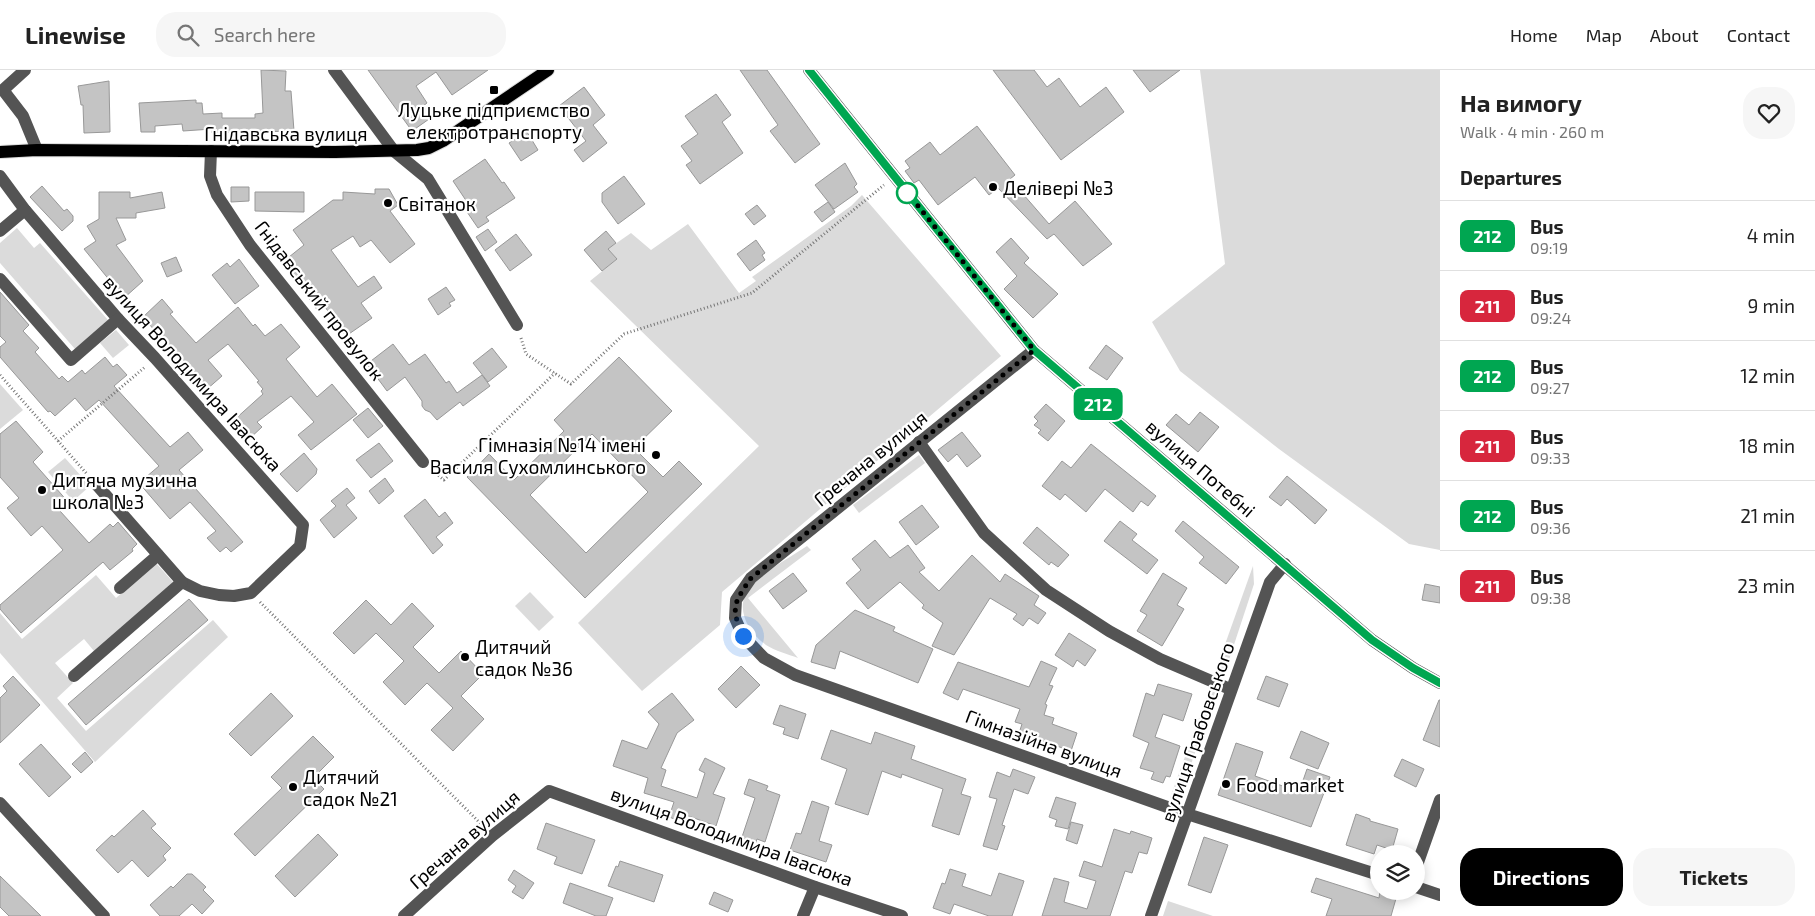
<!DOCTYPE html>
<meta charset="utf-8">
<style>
:root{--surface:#fff;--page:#f6f6f6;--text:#222;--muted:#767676;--line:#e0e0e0;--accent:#000}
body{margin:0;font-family:"Exo 2",sans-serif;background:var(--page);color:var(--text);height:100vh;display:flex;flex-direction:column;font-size:19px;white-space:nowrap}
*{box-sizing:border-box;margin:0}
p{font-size:16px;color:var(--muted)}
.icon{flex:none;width:28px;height:28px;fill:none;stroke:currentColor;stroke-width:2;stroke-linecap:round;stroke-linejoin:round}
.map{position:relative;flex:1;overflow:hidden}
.side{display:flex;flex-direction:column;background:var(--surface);width:375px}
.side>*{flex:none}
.badge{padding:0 10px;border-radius:8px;font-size:18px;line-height:32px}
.fabs{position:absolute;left:1370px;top:775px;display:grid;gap:10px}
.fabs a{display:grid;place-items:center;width:55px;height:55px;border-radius:50%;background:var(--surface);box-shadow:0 2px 12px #0003;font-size:25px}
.you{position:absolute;width:25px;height:25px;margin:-12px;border:4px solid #fff;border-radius:50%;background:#1a73e8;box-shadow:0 0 0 8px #1a73e833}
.map>.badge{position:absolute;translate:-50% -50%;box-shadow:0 0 0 2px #fff}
h2{padding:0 20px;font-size:19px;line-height:45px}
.round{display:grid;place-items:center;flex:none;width:52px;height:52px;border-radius:20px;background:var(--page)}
.headline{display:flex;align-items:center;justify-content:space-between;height:85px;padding:0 20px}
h1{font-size:24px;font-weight:700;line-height:38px}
.action{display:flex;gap:10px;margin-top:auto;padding:10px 20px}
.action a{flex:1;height:58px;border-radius:20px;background:var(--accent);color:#fff;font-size:20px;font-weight:700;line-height:58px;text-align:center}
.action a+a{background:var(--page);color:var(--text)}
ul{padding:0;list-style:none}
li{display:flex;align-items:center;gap:15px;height:70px;padding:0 20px;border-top:1px solid var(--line)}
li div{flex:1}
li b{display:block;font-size:19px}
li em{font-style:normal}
li .badge{min-width:55px;font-weight:700;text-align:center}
header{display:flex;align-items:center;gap:30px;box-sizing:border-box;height:70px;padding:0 25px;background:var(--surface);border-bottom:1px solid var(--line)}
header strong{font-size:24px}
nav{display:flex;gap:28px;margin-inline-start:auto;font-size:18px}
.search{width:350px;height:45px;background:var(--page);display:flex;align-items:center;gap:12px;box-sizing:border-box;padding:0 18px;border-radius:20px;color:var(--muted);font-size:19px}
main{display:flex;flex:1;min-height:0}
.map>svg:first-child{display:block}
.green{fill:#dbdbdb}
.building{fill:#c4c4c4;stroke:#989898;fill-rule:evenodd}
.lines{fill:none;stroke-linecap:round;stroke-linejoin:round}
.major-casing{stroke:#dbdbdb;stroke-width:14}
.path{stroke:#767676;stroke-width:3;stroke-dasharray:1 2.5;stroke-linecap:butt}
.minor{stroke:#545454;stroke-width:12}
.major{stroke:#000;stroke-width:12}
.line-casing{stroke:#fff;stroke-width:11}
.line{stroke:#00a651;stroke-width:8}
.walk{stroke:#000;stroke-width:5;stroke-dasharray:0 9}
.poi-dot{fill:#000;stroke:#fff;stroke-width:2}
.stop-dot{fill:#fff;stroke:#00a651;stroke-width:2.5}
.labels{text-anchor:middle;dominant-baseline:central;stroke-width:4.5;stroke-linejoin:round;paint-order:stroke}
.poi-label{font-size:19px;fill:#000;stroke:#fff;text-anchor:start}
.street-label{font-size:19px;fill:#000;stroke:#fff}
</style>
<header>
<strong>Linewise</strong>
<div class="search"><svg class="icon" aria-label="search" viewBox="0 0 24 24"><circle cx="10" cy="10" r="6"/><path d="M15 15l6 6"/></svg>Search here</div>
<nav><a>Home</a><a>Map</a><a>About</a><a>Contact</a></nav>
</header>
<main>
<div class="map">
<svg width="1440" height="846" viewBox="0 0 1440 846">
<rect width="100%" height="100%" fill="#fff"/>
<g class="green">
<polygon points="1200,0 1440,0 1440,480 1409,474 1279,379 1180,301 1152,252 1225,194"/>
<polygon points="862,125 1001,286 722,522 720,555 642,621 578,553 759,376 590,211 616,190 608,179 631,163 651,180 688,154 739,223 756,211 752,207 851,136"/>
<polygon points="17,158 34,178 40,173 108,250 75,279 0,193 0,173"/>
<polygon points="116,260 129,275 113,288 100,273"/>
<polygon points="0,314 23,340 0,359"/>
<polygon points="919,385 925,393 859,443 853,435"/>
<polygon points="65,388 90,416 73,431 48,402"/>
<path d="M807,476L811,480L748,528L798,588C788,584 775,581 766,575C744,559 732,531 756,511C771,497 791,487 807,476Z"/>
<polygon points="156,493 173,512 94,581 84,569 55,593 73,613 57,628 86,661 213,550 228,567 95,692 0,583 0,543 22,569 96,505 116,528"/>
<polygon points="1253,496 1254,514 1223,608 1213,608"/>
<polygon points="530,522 554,547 539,561 515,536"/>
<polygon points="1211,615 1218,618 1178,731 1170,728"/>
<polygon points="1168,831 1213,846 1163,846"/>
</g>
<g class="building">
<polygon points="261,0 286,1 285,21 291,21 294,61 212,63 212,59 183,61 182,54 155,56 155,62 141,62 139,33 196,30 196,33 202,33 203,44 222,43 222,48 255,48 255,44 263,43"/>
<polygon points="368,0 488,0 452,25 436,2 416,16 427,33 423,36 432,47 412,61"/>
<polygon points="740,0 767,0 820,74 795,93 770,61 778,55"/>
<polygon points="993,0 1034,0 1047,17 1059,8 1080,37 1106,17 1124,42 1061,90"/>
<polygon points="1133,0 1180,0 1150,22"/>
<polygon points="109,11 110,62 84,63 83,35 81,35 78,16"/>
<polygon points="584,17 605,45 593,55 607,73 583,92 574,80 586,71 559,36"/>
<polygon points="716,24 731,45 722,52 743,83 700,114 686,95 692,91 681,76 698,64 685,46"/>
<polygon points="977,56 1015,105 1010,109 1049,154 1075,131 1112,174 1083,196 1054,164 1047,169 998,118 989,125 975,107 938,135 919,110 914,113 905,101 910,98 905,91 930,72 940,85"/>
<polygon points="527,62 538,80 521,91 509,73"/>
<polygon points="485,89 502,113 504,112 515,128 486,147 489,151 478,158 465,139 469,135 453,111"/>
<polygon points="845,93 857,114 854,117 858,122 834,139 815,115"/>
<polygon points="624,106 645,134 618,154 602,132 602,123"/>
<polygon points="42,116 64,141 67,139 73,146 73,151 62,161 30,127"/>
<polygon points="231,117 249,117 249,131 231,132"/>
<polygon points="375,119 389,119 398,135 390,141 415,174 390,193 371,170 360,177 353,166 331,180 358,217 374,206 382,218 361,233 372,248 346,266 325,237 318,241 289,200 295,196 289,187 304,175 293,160 333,130 343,130 343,122 375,124"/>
<polygon points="99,122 130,122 130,128 162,122 165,138 136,143 136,148 116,148 126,170 116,175 143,211 124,228 84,179 96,171 87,156 99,149"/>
<polygon points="255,122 304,122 304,142 255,141"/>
<polygon points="828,132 835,142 822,152 814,142"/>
<polygon points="757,135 766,146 754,155 745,144"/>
<polygon points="488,159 497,172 485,181 476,167"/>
<polygon points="606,161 616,173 608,179 617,189 602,201 584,180"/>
<polygon points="516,164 532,185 510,201 495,180"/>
<polygon points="1011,168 1029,188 1024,193 1058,224 1033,248 1004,219 1017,206 996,182"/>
<polygon points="756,170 765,183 762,185 765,190 750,201 737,184"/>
<polygon points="176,187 182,201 167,207 161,193"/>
<polygon points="239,189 259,216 235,234 212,205 227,193 230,197"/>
<polygon points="446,217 455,230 449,233 451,236 438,245 428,229"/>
<polygon points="0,222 29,255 23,261 39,278 35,282 59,309 62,306 68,312 82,300 85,304 105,287 113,297 117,294 127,305 114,316 170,377 188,362 203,380 179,400 243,472 231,482 226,477 220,482 207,468 216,461 190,432 170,449 139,413 159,396 99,330 86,341 75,328 55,346 50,341 48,342 0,287 0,277 6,272 0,266"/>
<polygon points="162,229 173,242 170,244 196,273 238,237 253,256 255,254 265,266 281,254 300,277 286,289 317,327 332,314 357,344 311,380 298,365 314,352 291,326 257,352 262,357 249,369 233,351 263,324 261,321 263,319 257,312 259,311 228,274 208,290 222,306 206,320 143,247"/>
<polygon points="393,274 409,295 425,284 446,313 449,311 457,323 482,305 490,316 463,336 460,332 437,350 430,342 425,340 422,336 422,331 405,307 387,321 367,294"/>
<polygon points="1106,275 1123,288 1107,310 1089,298"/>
<polygon points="492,278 507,297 488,312 473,293"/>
<path d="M619,287L672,341L634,378L663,407L679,391L702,414L585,528L467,407L489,384L514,410L564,361L554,350ZM592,364L648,422L586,483L530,425Z"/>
<polygon points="1046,334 1065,351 1048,371 1038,363 1041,360 1034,355 1038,351 1034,347"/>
<polygon points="368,338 383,356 368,368 353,350"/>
<polygon points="1200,342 1219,357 1198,382 1166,355 1176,344 1189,355"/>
<polygon points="16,351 43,382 33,392 69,433 60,441 89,473 110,454 113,457 118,452 137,474 132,479 133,481 110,500 103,492 21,563 0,539 0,535 63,480 42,456 31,466 7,438 19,428 0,407 0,364"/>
<polygon points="962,362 981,386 967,397 957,384 948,392 938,380"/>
<polygon points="379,373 393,391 371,408 356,390"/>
<polygon points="1091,374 1156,426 1148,436 1141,431 1133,442 1105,419 1086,442 1065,424 1060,430 1042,416 1062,391 1071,398"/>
<polygon points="304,383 317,399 316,404 297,422 280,404"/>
<polygon points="1287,406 1327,440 1315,454 1287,429 1281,436 1269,427"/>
<polygon points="385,408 394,421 379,434 369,421"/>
<polygon points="347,418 355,428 346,435 357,448 334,468 320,450 336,436 331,431"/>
<polygon points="425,429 439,447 445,442 453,453 436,467 443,475 433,484 404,446"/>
<polygon points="922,435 939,457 916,475 899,452"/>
<polygon points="1120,451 1137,464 1132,470 1158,490 1147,504 1104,471"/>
<polygon points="1183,451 1239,497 1226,514 1199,493 1204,487 1175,461"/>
<polygon points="1037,457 1069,485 1058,497 1051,492 1049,495 1023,473"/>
<polygon points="875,470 890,488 908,475 925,498 919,502 939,521 972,485 1000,512 1005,504 1039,526 1034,535 1046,543 1038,554 1029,548 1023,556 1013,549 1017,544 990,528 954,585 932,576 943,553 922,538 924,535 900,512 868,539 846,513 861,500 852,489"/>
<polygon points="793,503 807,521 783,539 769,521"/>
<polygon points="1163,503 1187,518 1177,535 1184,539 1162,576 1137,561 1147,545 1140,541"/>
<polygon points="1425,514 1440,517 1440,533 1422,530"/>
<polygon points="189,529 208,550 86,655 68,634"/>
<polygon points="366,530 391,555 412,533 434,556 413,577 439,603 461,581 483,604 461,626 484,649 453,681 431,660 453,638 427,613 405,635 383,612 404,591 376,563 354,584 333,563"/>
<polygon points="855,540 895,557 893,561 933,579 918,613 840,581 835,599 811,592 816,575"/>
<polygon points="1069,563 1096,580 1085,596 1077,590 1073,597 1055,585"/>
<polygon points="1041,591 1057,598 1049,615 1053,616 1045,634 1047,635 1044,645 1054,648 1052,654 1077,663 1071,681 1034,668 1033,671 1018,666 1022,654 1015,652 1020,639 963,619 958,630 943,623 958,592 1029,617"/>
<polygon points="741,596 760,615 736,638 718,619"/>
<polygon points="13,606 40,635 0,673 0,628 7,621 3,616"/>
<polygon points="1266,606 1288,614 1279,637 1257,629"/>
<polygon points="1158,614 1192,624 1183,651 1163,644 1155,667 1180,676 1170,707 1166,706 1163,713 1151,709 1154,702 1140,698 1149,673 1133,666 1146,623 1154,626"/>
<polygon points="271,623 293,646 251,686 229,664"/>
<polygon points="672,623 694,650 677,663 661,698 666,700 661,716 697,728 705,703 699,700 705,688 725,698 713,724 725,728 716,756 683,744 680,751 669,747 674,732 644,723 648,708 613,696 622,670 647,679 659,654 648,642"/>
<polygon points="1439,630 1440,630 1440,677 1423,670"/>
<polygon points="780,635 806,644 798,669 783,664 785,658 773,654"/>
<polygon points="831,660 871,674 875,662 915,676 911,689 966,709 961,724 971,727 959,765 932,756 943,719 902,704 901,708 882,701 868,745 835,734 847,699 821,689"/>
<polygon points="1301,661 1329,673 1318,699 1290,688"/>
<polygon points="313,666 334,687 313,708 324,719 255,786 234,764 282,718 271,707"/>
<polygon points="1236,673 1263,682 1255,706 1299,722 1307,699 1330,707 1311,757 1218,725"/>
<polygon points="41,674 71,707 49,727 19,694"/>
<polygon points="85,682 93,692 81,703 72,694"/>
<polygon points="1402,689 1424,699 1416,717 1394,706"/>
<polygon points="1013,699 1035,707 1028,724 1014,719 1002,755 1005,756 997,780 983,776 997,729 989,727 997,702 1010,707"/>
<polygon points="749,709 768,716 766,720 780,725 765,772 757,769 754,778 740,773 755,728 744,724"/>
<polygon points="1056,727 1076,733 1068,759 1055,756 1057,750 1049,747"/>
<polygon points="812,731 829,737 819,771 832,775 826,792 790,780 796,763 801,764"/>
<polygon points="143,740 156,754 151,758 171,778 163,786 166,790 148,807 132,790 118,803 96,780 112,765 114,767"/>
<polygon points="1356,744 1370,749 1370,751 1398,759 1392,780 1377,775 1374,784 1346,775"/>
<polygon points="1071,752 1083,755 1077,774 1066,770"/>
<polygon points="546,753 595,770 582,804 554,794 557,787 537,779"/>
<polygon points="1114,759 1130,764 1131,761 1152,768 1147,784 1139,782 1132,803 1125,801 1110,846 1042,846 1054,808 1069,812 1064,832 1087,839 1096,811 1079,806 1084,791 1102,797"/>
<polygon points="318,764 338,785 295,827 275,806"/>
<polygon points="1204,767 1228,775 1211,823 1188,815"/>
<polygon points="620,791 663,805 654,832 608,816 616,796 618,797"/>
<polygon points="950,799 966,804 962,816 991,826 999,803 1024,811 1012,846 989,846 954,834 950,844 933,838 942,813 945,814"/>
<polygon points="514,800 534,813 523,829 512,822 516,816 508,810"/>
<polygon points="187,804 192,804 206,817 203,820 214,831 202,844 192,834 179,846 160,846 150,835 171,816 173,818"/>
<polygon points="0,806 41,846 9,846 0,837"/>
<polygon points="1316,808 1379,828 1380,821 1397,825 1391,846 1326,846 1332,829 1311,822"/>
<polygon points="570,813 613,828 606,846 596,846 563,833"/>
<polygon points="714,822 733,830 728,842 709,834"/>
</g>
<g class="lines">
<defs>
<polyline id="major" points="0,82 37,80 335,82 417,80 429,78 443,71 548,0"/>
</defs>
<use href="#major" class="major-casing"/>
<g class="path">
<polyline points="521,268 526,284 571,314 624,264 752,223 884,115"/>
<polyline points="0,305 87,404"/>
<polyline points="58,371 145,297"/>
<polyline points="433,401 444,410 555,303"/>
<polyline points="260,532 483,756"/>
</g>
<g class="minor">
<polyline points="25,0 3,20 23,46 37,80"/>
<polyline points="334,0 394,81 428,109 517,255"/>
<polyline points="809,0 1034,280 1372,570 1413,598 1440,613"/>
<polyline points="211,81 210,106 217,125 250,175 423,392"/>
<polyline points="0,106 25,140 118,249 155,288 303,455 300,476 251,523 234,526 219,525 200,521 182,512 96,414"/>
<polyline points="0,161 25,140"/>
<polyline points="0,209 71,290 118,249"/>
<polyline points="1034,280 751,508 736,530 735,548 743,566 764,588 795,605 1187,744 1379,805"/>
<polyline points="919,372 984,463 1046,520 1109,561 1160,589 1230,619"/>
<polyline points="120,518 158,485"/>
<polyline points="74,606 182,512"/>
<polyline points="0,733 104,846"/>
<polyline points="1416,798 1440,730"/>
<polyline points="1416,817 1440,825"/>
<polyline points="404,846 492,766 549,721 815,817 902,846"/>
<polyline points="803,846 815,817"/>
<polyline points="1151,846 1270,512 1285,494"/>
</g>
<use href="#major" class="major"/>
</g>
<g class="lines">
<defs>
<polyline id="line" points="809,0 1034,280 1372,570 1413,598 1440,613"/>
</defs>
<use href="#line" class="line-casing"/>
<use href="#line" class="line"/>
<path class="walk" d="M743,566C730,537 734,533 751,508L1034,280L906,121L907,123"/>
</g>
<g class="poi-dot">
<rect x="489" y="15" width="10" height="10" rx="2.5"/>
<circle cx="993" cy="117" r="5"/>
<circle cx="388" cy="133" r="5"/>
<circle cx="656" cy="385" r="5"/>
<circle cx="42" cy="420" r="5"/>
<circle cx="465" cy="587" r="5"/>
<circle cx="1226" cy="714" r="5"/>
<circle cx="293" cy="717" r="5"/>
</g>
<circle class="stop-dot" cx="907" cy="123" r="10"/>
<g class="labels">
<g class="poi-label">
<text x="494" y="39" text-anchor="middle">Луцьке підприємство<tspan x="494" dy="22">електротранспорту</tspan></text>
<text x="1003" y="117">Делівері №3</text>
<text x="398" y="133">Світанок</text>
<text x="646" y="374" text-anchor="end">Гімназія №14 імені<tspan x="646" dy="22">Василя Сухомлинського</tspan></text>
<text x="52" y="409">Дитяча музична<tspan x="52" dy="22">школа №3</tspan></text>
<text x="475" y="576">Дитячий<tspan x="475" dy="22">садок №36</tspan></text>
<text x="303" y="706">Дитячий<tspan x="303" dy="22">садок №21</tspan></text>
<text x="1236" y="714">Food market</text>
</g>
<g class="street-label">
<text x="286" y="63">Гнідавська вулиця</text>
<text transform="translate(320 230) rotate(52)">Гнідавський провулок</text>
<text transform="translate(193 303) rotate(48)">вулиця Володимира Івасюка</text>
<text transform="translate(870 388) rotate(-39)">Гречана вулиця</text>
<text transform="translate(1201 398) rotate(41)">вулиця Потебні</text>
<text transform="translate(1197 662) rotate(-71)">вулиця Грабовського</text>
<text transform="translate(1044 673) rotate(20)">Гімназійна вулиця</text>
<text transform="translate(732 766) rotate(20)">вулиця Володимира Івасюка</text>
<text transform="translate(464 769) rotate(-41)">Гречана вулиця</text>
</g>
</g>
</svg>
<div class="fabs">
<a><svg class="icon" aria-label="layers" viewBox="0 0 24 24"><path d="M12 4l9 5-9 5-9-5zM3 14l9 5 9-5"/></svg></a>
</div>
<div class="you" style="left:743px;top:566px"></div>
<b class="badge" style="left:1098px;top:334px;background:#00a651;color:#fff">212</b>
</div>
<section class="side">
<div class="headline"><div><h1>На вимогу</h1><p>Walk · 4 min · 260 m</p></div><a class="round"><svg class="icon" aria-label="heart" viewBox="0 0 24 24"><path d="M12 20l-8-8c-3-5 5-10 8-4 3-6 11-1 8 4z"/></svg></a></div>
<h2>Departures</h2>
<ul>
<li><span class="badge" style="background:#00a651;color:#fff">212</span><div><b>Bus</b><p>09:19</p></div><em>4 min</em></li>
<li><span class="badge" style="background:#d7263d;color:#fff">211</span><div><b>Bus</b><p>09:24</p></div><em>9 min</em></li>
<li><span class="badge" style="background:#00a651;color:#fff">212</span><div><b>Bus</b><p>09:27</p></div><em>12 min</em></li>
<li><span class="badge" style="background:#d7263d;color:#fff">211</span><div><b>Bus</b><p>09:33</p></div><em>18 min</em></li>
<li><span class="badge" style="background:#00a651;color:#fff">212</span><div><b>Bus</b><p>09:36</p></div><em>21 min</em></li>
<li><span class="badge" style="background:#d7263d;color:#fff">211</span><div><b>Bus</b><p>09:38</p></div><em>23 min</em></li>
</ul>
<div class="action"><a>Directions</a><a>Tickets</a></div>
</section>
</main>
